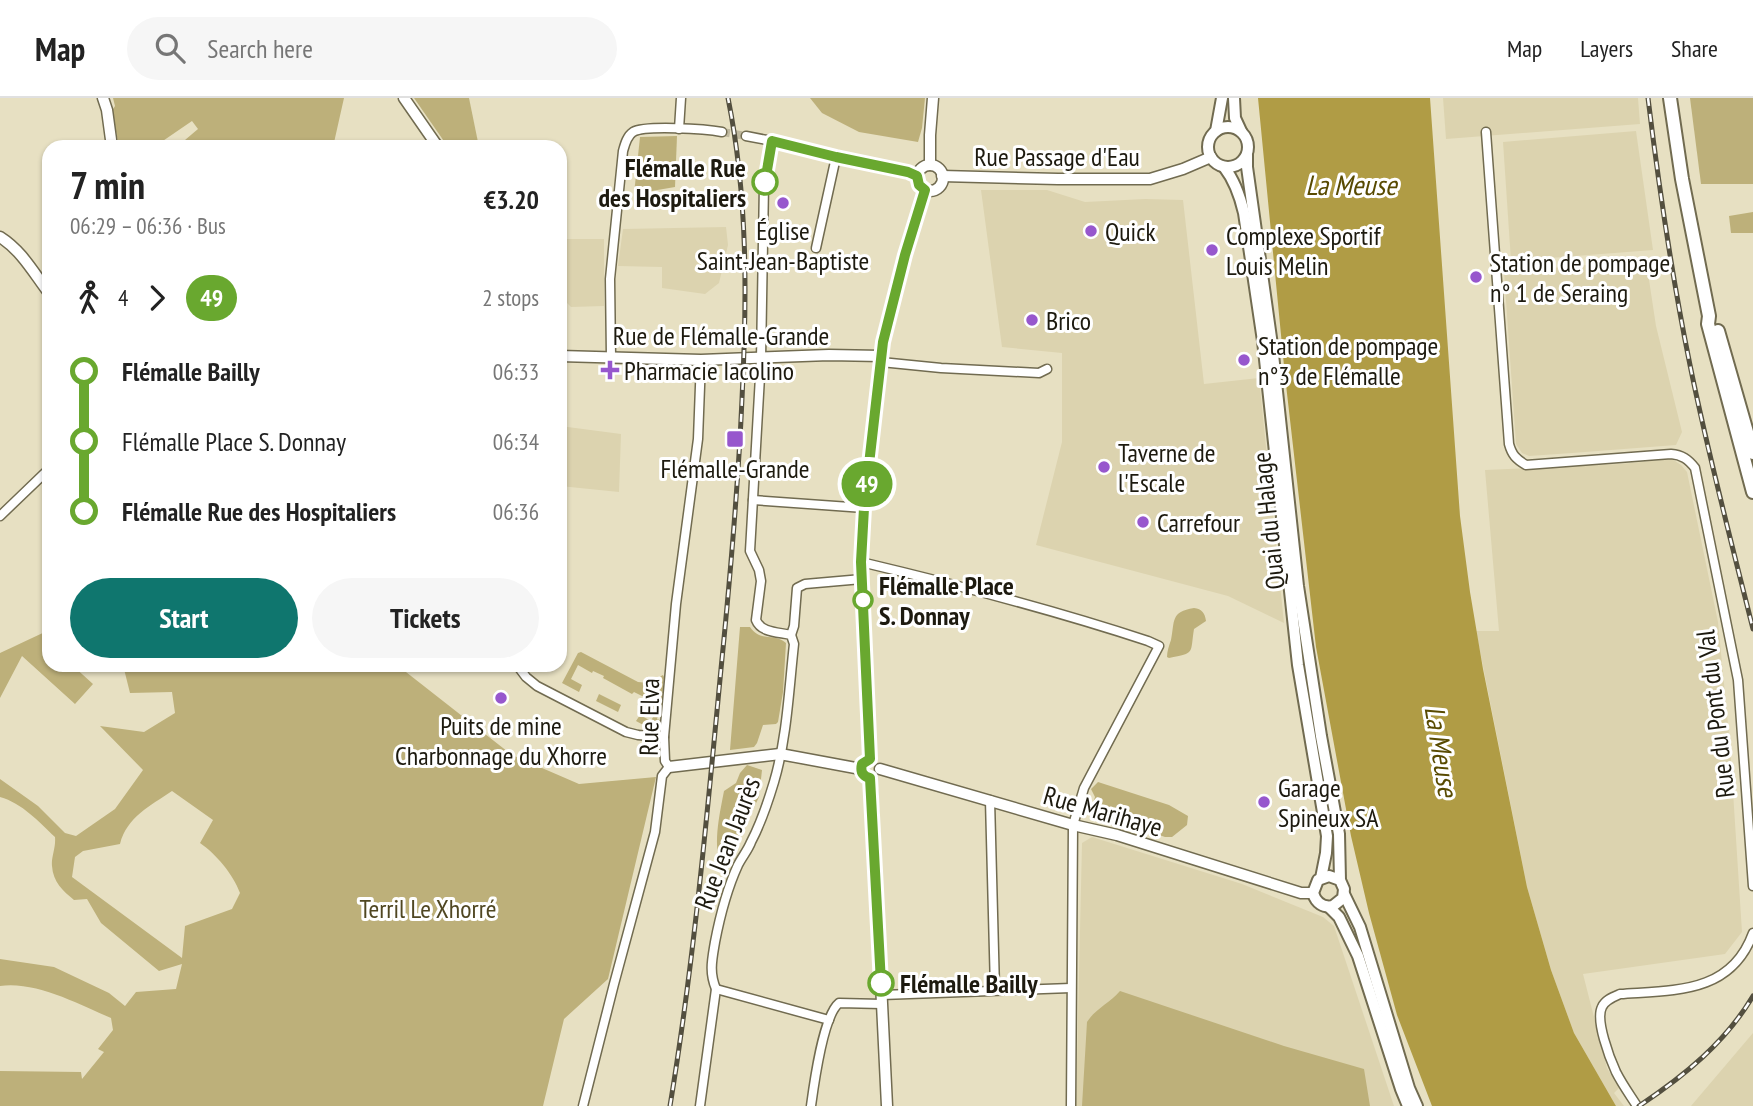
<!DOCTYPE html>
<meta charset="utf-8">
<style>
:root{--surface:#fff;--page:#f6f6f6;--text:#222;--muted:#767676;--line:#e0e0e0;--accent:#0f766e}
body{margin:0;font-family:"PT Sans Narrow",sans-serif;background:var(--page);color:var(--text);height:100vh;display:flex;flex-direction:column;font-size:26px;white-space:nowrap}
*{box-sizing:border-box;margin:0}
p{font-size:23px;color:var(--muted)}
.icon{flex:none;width:38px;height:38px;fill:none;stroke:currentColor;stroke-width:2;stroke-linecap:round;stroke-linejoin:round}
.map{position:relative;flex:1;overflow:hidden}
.sheet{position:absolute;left:42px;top:42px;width:525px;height:532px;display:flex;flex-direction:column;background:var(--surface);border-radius:21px;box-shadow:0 2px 5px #0004}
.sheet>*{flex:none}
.badge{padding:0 14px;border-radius:23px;font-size:24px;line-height:46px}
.map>.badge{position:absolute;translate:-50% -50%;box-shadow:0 0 0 4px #fff}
.legs{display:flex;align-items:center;gap:10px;height:77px;padding:0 28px;font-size:23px}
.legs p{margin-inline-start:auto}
.headline{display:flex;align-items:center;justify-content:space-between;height:119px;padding:0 28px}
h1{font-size:38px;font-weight:800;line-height:52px}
.action{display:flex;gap:14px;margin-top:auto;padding:14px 28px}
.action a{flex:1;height:80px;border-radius:42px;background:var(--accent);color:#fff;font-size:28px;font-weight:800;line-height:80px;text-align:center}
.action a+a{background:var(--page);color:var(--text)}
ul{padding:0 28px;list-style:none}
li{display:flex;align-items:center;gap:24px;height:70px;font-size:26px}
li i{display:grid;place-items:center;width:10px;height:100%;margin:0 9px;background:currentColor}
li i::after{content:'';width:18px;height:18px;margin:-9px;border:5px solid;border-radius:50%;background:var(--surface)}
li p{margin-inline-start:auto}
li:first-child i{background:linear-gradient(#0000 50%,currentColor 0)}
li:last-child i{background:linear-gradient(currentColor 50%,#0000 0)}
header{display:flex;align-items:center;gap:42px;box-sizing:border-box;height:98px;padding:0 35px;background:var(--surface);border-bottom:2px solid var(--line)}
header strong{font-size:33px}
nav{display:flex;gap:38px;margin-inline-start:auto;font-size:24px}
.search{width:490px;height:63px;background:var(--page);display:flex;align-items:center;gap:18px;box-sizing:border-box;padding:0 24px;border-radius:38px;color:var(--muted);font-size:26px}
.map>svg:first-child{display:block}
.built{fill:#dcd3af}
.green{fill:#bdb07a;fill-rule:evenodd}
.water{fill:#b09c45}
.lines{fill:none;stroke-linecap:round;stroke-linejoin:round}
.minor-tunnel{stroke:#bfb89e;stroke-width:8;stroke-dasharray:8 4;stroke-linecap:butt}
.minor-casing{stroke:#716b50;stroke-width:11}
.tertiary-casing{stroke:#716b50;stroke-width:13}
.secondary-casing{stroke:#716b50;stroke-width:14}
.primary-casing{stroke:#716b50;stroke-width:16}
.minor{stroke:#fff;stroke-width:8}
.tertiary{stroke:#fff;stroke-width:10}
.secondary{stroke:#fff;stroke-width:10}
.primary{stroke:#fff;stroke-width:12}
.rail-casing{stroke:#534f3f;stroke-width:5}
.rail{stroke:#fff;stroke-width:2.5;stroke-dasharray:8;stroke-linecap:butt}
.line-1-casing{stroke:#fff;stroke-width:16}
.line-1{stroke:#69a82f;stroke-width:10}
.stop-1-dot{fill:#fff;stroke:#69a82f;stroke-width:3.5}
.poi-dot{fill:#9757cd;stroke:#fff;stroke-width:2.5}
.labels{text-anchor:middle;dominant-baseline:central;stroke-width:6;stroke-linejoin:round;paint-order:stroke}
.street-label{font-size:26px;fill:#1d1a0f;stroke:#fff}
.stop-label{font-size:26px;font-weight:bold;fill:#1d1a0f;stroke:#fff;text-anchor:start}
.poi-label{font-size:26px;fill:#1d1a0f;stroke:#fff;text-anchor:start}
.park-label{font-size:26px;fill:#504722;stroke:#fff}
.water-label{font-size:28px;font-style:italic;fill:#584a01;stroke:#fff}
</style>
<header>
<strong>Map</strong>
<div class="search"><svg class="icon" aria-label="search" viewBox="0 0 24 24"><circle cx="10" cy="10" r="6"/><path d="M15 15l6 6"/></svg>Search here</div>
<nav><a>Map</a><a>Layers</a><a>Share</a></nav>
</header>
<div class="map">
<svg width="1753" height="1008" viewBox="0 0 1753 1008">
<rect width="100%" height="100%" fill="#e7e0c2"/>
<g class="built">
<polygon points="1443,0 1638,0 1640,26 1446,41"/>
<polygon points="1636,33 1653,152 1511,163 1503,44"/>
<polygon points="981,92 1047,92 1085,104 1145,101 1183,102 1204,286 1259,280 1284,525 1228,498 1036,447 1062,344 1062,255 1002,249"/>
<polygon points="726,129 728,147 719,185 705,196 662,190 662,169 618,168 623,131"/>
<polygon points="560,141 604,141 604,208 571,209 560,198"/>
<polygon points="1646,162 1656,228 1682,334 1676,347 1572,355 1529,358 1522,355 1516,346 1504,174"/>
<polygon points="560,328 621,336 619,394 560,388"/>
<polygon points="1672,361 1681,367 1687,374 1718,524 1730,647 1742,834 1725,856 1583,876 1607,970 1619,990 1614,995 1624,1008 1616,1008 1574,935 1551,872 1527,789 1476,533 1499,533 1485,372 1620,366"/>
<polygon points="1092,739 1242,786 1323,819 1334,828 1394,1008 1076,1008 1082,745"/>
<polygon points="1753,935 1753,1008 1691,1008"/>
</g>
<g class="green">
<polygon points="113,0 344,0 333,49 192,49 185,42 198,31 192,23 154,49 119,49 112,13 115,8"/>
<polygon points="414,0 469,0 479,49 448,49"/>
<polygon points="810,0 925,0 922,30 918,44 859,34 822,15"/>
<polygon points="1690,0 1753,0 1753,86 1701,86"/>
<polygon points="677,38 675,89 634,96 640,39"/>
<polygon points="1753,114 1753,135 1731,135 1729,118"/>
<path d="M1194,510C1202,511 1205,515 1206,523L1194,531C1190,555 1196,555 1169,560L1167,559C1167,553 1169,548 1171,542C1175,523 1170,514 1194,510Z"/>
<path d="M740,529H750C761,545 774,534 786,545L783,594L778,624L776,626L763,627L757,645L754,649L730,652Z"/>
<polygon points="47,533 49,537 49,567 72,567 93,586 75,606 22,558 0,600 0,555"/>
<polygon points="581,554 638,584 648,585 663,577 664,579 661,613 657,611 658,608 644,601 644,599 634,594 632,596 603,580 604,578 593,573 592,575 578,567 571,581 582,587 579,594 562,585 578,555"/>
<path d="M123,567H397L512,657L579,686L656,679L608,881L564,921L543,1008H0V973L81,974L82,981L104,954L98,951L113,932L111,920C78,906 36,883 0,888V861L54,869L109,895L125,908L136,894L176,891L182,866L159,873L101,825L87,801L74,802C63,793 53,784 52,768C51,759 56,750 55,739C39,724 22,705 0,699V681L38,708L65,735L76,738L115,711L143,672L100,628L144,634L175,615L172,594L130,595ZM172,693L213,722L200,745C216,756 233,776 240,795L232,811L185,828L182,860L72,779L75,759L83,753L120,746C127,719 150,708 172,693Z"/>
<polygon points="599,596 621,607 618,614 596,603"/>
<polygon points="640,617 651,623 654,617 658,618 657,621 660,622 660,626 655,630 647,629 636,623"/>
<path d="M747,667L762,672L759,699L727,765L720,764C713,744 720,714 724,693L736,685L740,675Z"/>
<polygon points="1098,684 1169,707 1188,718 1187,727 1172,739 1165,739 1101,717 1093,705 1095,699 1091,691"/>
<path d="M1120,893L1284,948L1364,971L1370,1008H1082L1087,924C1095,911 1110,905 1120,893Z"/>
</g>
<polygon class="water" points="1258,0 1430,0 1460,418 1470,494 1483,571 1527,789 1551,872 1574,935 1616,1008 1432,1008 1397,917 1369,815 1351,738 1316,549 1285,278"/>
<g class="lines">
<polyline class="minor-tunnel" points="722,34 746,38"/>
<defs>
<g id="minor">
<polyline points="679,31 681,0"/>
<path d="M1486,34L1509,346C1512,357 1516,361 1526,367L1671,356C1682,357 1688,361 1695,370L1738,582L1753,788"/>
<polyline points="746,38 772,43 836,59 908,74 917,78"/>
<polyline points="816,150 836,59"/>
<path d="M611,259L610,181L623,53C625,46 627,38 633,34C645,27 706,31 722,34"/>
<polyline points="881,264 941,270 1039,275 1047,271"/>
<polyline points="753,402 864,410"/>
<polyline points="0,418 49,371"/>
<path d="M861,464C958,487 1054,512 1148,543L1159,548L1084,690L1073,727L1071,1008"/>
<polyline points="791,537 794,528 797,490 805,486 862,481"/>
<polyline points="517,567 526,579 537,588 626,634 638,637 664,639"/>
<polyline points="990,702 995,892"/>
<polyline points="716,891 829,922"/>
<polyline points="882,897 1071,890"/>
<polyline points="583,1008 614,886 655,734 662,678 669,669 665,663 664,639 676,506 698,341 701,262"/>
<path d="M700,1008L716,891C709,874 712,862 715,844C720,818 727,791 738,767C742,759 748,752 751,744C761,725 768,704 774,684C787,640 789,591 794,546L791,537C779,534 761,535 756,522L761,483L759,472L750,453L761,261L764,86L772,43"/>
<path d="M811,1008C814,986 823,918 839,905L882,906"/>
<path d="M1637,1008C1630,997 1622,986 1616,974C1610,961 1595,922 1602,909C1605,902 1613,899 1620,896C1674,892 1731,896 1753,835"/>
</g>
<g id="tertiary">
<polyline points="103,0 107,12 112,49"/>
<polyline points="404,0 438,49"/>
<polyline points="930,67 930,37 933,0"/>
<circle cx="930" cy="80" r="13"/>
<polyline points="942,78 1058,81 1150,81 1183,71 1211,59"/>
<path d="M0,139C22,153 33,174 49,195"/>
<polyline points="560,258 701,262 829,257 881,258"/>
<polyline points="870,661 861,464 864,410 883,244 905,157 925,92"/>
<polyline points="669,669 780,656 861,671"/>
<polyline points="880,671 1073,727 1117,737 1301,795 1313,795"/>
<polyline points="871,680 887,1008"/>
</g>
<g id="secondary">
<polyline points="1234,0 1235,20 1241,33"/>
<circle cx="1228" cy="49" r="20"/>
<polyline points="1216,33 1222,0"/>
<path d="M1247,57V69L1272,247L1298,488L1321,638L1339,736L1340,782L1344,791L1343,800L1333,808C1323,810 1316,805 1313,795L1318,782L1329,778L1340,782"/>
<path d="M1224,69C1235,83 1240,98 1244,115L1263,243L1298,567L1327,738L1326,755L1321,780"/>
<polyline points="1344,796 1360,829 1409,990 1417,1008"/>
<polyline points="1329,809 1339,819 1358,858 1401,991 1408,1008"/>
</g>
<g id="primary">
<polyline points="1670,0 1682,81 1709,218 1708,226 1753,394"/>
<polyline points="1718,233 1753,355"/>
</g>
</defs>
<use href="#minor" class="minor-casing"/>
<use href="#tertiary" class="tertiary-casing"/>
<use href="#secondary" class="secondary-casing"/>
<use href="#primary" class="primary-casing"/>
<use href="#minor" class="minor"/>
<use href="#tertiary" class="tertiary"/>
<use href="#secondary" class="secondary"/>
<use href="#primary" class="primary"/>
<defs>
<g id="rail">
<path d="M1648,0C1659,90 1672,179 1690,267C1708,356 1731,443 1753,531"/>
<path d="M670,1008C694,863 707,717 721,571C730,481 738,391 742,301C747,200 748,99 728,0"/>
<path d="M1639,1008C1684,978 1725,945 1753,898"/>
</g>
</defs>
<use href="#rail" class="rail-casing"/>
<use href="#rail" class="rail"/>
</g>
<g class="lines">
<defs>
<path id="line-1" d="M765,84L772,43L836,59L908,74L917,78L919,87L925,92L905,157L883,244L864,410L861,464L870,661L862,666C860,674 863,678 870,680L881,885"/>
</defs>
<use href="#line-1" class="line-1-casing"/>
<use href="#line-1" class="line-1"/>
</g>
<g class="stop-1-dot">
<circle cx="765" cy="84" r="12"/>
<circle cx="863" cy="502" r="9"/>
<circle cx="881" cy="885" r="12"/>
</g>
<g class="poi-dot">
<circle cx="783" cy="105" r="7"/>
<circle cx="1091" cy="133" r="7"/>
<circle cx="1212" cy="152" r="7"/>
<circle cx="1476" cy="179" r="7"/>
<circle cx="1032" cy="222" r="7"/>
<circle cx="1244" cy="262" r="7"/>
<path d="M606.5 261.5h7v7h7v7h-7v7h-7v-7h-7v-7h7z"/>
<rect x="726" y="332" width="18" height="18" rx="3.5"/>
<circle cx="1104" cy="369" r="7"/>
<circle cx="1143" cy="424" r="7"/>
<circle cx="501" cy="600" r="7"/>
<circle cx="1264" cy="704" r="7"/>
</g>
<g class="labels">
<g class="street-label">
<text x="1057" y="58">Rue Passage d'Eau</text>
<text x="721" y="237">Rue de Flémalle-Grande</text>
<text transform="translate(1268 423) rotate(-96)">Quai du Halage</text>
<text transform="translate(1715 616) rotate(-97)">Rue du Pont du Val</text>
<text transform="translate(649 619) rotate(-89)">Rue Elva</text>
<text transform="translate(1103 713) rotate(16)">Rue Marihaye</text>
<text transform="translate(727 745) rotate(-69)">Rue Jean Jaurès</text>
</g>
<g class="stop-label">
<text x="746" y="69" text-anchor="end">Flémalle Rue<tspan x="746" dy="30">des Hospitaliers</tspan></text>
<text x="879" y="487">Flémalle Place<tspan x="879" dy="30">S. Donnay</tspan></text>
<text x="900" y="885">Flémalle Bailly</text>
</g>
<g class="poi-label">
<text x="783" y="132" text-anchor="middle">Église<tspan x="783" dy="30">Saint-Jean-Baptiste</tspan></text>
<text x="1105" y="133">Quick</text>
<text x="1226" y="137">Complexe Sportif<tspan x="1226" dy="30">Louis Melin</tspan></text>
<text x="1490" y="164">Station de pompage<tspan x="1490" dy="30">n° 1 de Seraing</tspan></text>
<text x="1046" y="222">Brico</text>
<text x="1258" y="247">Station de pompage<tspan x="1258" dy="30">n°3 de Flémalle</tspan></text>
<text x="624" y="272">Pharmacie Iacolino</text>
<text x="1118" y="354">Taverne de<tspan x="1118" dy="30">l'Escale</tspan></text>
<text x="735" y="370" text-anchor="middle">Flémalle-Grande</text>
<text x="1157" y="424">Carrefour</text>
<text x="501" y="627" text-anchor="middle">Puits de mine<tspan x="501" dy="30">Charbonnage du Xhorre</tspan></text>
<text x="1278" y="689">Garage<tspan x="1278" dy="30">Spineux SA</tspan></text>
</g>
<g class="park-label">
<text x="428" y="810">Terril Le Xhorré</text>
</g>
<g class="water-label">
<text x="1351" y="86">La Meuse</text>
<text transform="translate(1442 653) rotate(81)">La Meuse</text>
</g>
</g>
</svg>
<b class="badge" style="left:867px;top:386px;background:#69a82f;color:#fff">49</b>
<section class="sheet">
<div class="headline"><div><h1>7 min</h1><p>06:29 – 06:36 · Bus</p></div><b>€3.20</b></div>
<div class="legs"><svg class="icon" aria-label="walk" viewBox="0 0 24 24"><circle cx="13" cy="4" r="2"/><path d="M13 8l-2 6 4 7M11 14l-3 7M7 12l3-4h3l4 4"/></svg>4<svg class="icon" aria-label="forward" viewBox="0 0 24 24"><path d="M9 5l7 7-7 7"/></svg><b class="badge" style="background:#69a82f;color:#fff">49</b><p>2 stops</p></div>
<ul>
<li><i style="color:#69a82f"></i><b>Flémalle Bailly</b><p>06:33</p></li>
<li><i style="color:#69a82f"></i><span>Flémalle Place S. Donnay</span><p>06:34</p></li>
<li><i style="color:#69a82f"></i><b>Flémalle Rue des Hospitaliers</b><p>06:36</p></li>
</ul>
<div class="action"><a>Start</a><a>Tickets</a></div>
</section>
</div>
